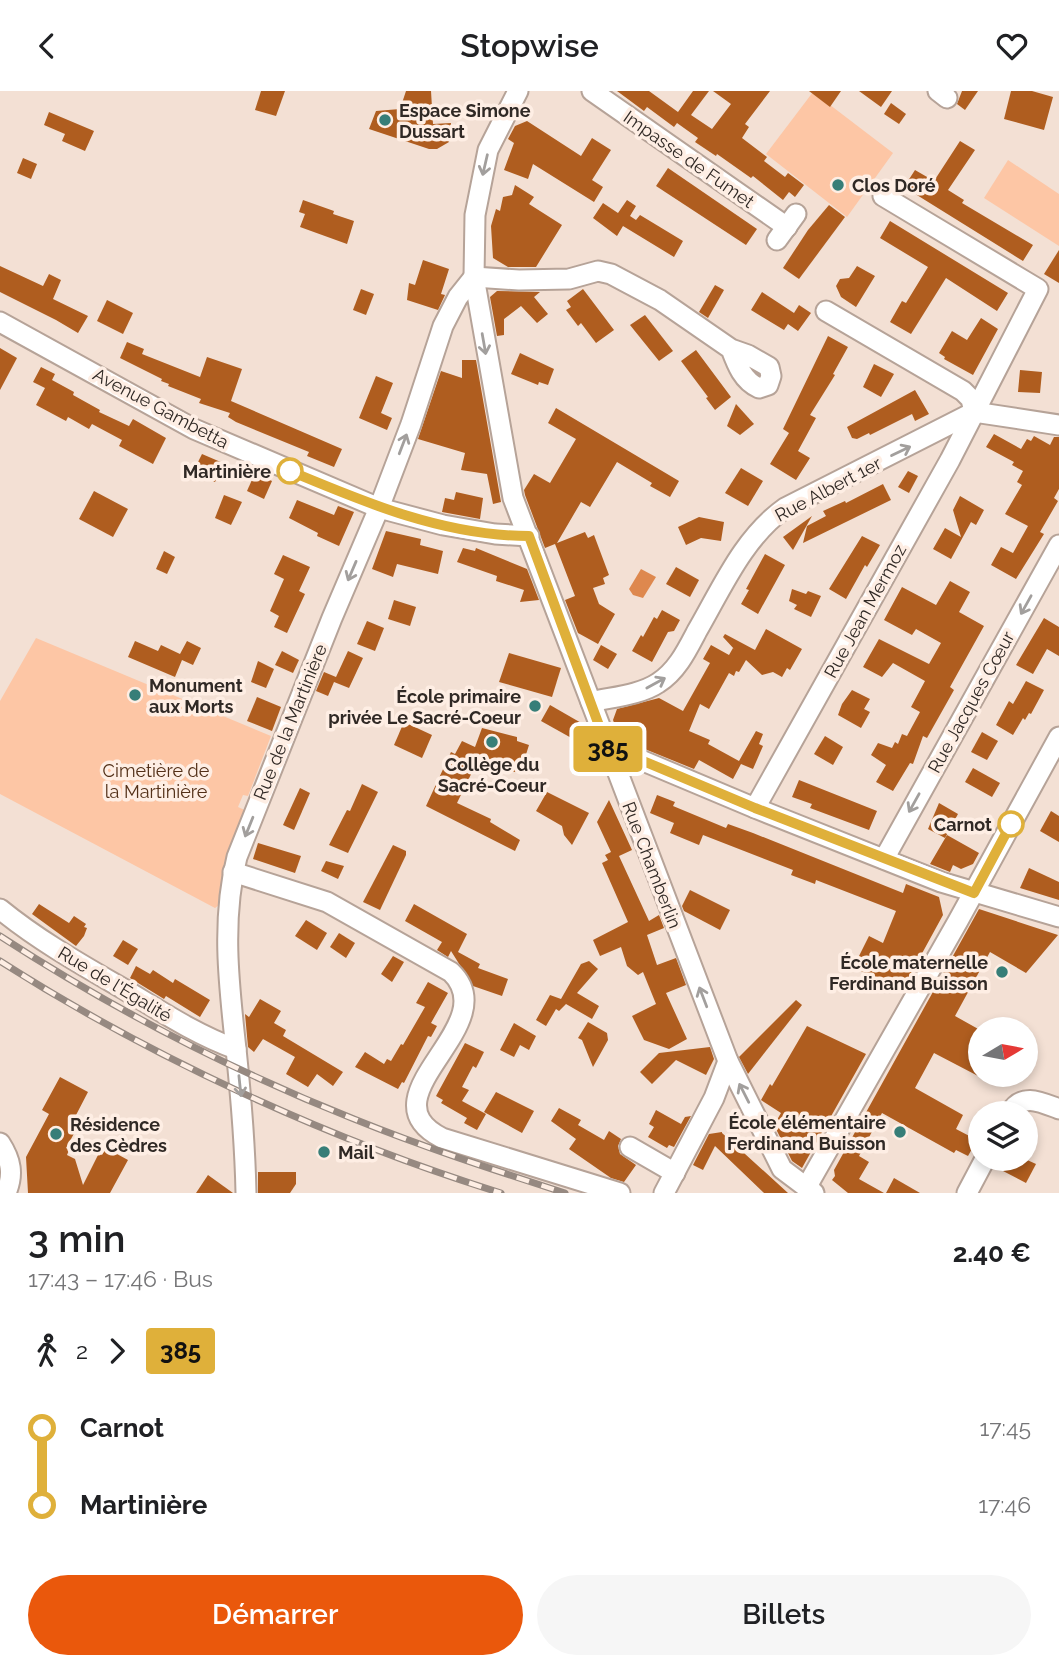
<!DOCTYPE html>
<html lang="fr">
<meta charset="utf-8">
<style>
:root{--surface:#fff;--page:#f6f6f6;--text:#202124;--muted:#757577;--accent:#ea580c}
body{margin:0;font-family:Raleway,sans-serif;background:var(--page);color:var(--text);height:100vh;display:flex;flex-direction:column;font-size:26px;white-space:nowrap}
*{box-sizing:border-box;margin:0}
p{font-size:23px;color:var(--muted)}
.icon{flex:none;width:38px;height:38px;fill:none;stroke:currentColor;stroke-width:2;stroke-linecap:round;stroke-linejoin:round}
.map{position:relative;height:1102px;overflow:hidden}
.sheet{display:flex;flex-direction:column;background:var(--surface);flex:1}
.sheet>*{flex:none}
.badge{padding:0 14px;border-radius:5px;font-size:24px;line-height:46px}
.needle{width:46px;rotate:80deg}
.buttons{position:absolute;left:968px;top:926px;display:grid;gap:14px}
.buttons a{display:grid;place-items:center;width:70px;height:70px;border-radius:50%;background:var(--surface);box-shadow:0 4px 10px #0003;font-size:35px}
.map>.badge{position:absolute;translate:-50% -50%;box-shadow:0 0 0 4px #fff}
.legs{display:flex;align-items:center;gap:10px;height:77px;padding:0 28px;font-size:23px}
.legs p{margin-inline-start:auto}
.headline{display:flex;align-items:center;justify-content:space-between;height:119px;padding:0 28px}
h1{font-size:38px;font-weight:600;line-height:52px}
.cta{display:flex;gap:14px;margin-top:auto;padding:14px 28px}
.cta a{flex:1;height:80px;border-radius:42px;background:var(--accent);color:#fff;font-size:28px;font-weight:600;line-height:80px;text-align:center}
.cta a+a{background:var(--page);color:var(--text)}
ul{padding:0 28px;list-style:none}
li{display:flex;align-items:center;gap:24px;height:77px;font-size:26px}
li i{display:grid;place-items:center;width:10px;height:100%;margin:0 9px;background:currentColor}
li i::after{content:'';width:18px;height:18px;margin:-9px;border:5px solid;border-radius:50%;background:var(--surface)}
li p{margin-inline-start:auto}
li:first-child i{background:linear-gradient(#0000 50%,currentColor 0)}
li:last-child i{background:linear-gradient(currentColor 50%,#0000 0)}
header{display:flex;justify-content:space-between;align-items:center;height:91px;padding:0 28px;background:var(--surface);font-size:32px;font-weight:600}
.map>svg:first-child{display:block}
.green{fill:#fdc6a5}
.water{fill:#de884e}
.building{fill:#af5d1f}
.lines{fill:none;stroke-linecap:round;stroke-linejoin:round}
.minor-casing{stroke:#b6a398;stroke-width:23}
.minor{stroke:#fff;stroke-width:19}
.rail-casing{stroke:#968981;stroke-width:7}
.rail{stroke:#feeee4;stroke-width:4.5;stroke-dasharray:13;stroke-linecap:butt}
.oneway{stroke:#a29f9d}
.line-1-casing{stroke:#fff;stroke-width:16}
.line-1{stroke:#dfb03a;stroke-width:10}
.poi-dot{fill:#377e78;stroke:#feeee4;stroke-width:2.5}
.stop-1-dot{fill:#fff;stroke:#dfb03a;stroke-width:3.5}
.labels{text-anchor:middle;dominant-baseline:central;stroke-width:7;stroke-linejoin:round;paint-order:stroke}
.poi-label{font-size:18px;font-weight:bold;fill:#302925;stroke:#feeee4;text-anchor:start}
.street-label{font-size:18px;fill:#302925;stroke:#feeee4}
.stop-label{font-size:18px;font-weight:bold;fill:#302925;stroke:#feeee4;text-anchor:end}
.park-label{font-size:18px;fill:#533018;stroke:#feeee4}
</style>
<header><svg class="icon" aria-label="back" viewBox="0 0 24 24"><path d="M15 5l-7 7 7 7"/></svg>Stopwise<svg class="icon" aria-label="heart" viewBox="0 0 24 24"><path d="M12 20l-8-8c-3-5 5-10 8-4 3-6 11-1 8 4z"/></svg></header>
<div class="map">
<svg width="1059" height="1102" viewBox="0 0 1059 1102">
<rect width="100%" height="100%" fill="#f3e0d4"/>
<g class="green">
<polygon points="813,1 893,62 847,126 766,63"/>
<polygon points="1008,69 1059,103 1059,155 984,107"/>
<polygon points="36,547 271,645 248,705 243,704 238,716 251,722 222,812 215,817 0,703 0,610"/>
</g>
<polygon class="water" points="641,478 656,486 643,507 633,504 629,498"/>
<g class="building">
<polygon points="261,0 285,0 276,25 255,19"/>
<polygon points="406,0 431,0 433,33 451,32 449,51 437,58 429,58 369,38 376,20 400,18"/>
<polygon points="617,0 649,0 678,21 693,0 709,0 691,24 712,38 731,13 713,0 770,0 745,33 749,36 742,47 767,66 764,70 785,86 788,82 804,94 795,106 789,101 783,109 753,85 751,87 717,63 716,65 695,51 698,47 677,32 674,36 647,16 644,20"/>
<polygon points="809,0 841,0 830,16"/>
<polygon points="859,0 892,0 881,16"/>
<polygon points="962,0 978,0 965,19 957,13"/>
<polygon points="1011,0 1032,0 1053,6 1044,39 1004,28"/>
<polygon points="891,12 906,23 899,33 884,23"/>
<polygon points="49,21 94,40 85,60 62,50 65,43 44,34"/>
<polygon points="527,30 581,65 592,47 611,59 592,89 603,96 594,111 533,73 528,88 504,79 514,52 508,48 515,35"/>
<polygon points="960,50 975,59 948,99 964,109 962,112 1033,154 1023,170 904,96 915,79 934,90"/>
<polygon points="23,67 37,73 31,88 17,82"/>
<polygon points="668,77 757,138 746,154 656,95"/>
<polygon points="515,94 534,106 529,113 562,134 536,176 508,176 493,167 491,135 496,118 500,120 503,106 512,104"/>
<polygon points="303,109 334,120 333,123 354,130 347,153 300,136 305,123 299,121"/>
<polygon points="627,109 636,115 630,125 636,129 640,124 683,150 674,166 623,135 617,145 593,127 603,112 618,122"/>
<polygon points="829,114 845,126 799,188 783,177 808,139"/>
<polygon points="890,130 1008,202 997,220 946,187 911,243 890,231 902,210 906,212 928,176 880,147"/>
<polygon points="1059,159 1059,192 1044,183"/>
<polygon points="423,169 449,178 441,203 445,204 438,219 407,209 409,192 415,194"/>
<polygon points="0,175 43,195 49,183 61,189 53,208 88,225 78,242 56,229 0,201"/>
<polygon points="857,175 875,185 856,216 841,206 836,195 840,188 849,187"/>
<polygon points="715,194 724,199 708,227 699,221"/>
<polygon points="361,198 374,203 366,224 353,219"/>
<polygon points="583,198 614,239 596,252 581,232 578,235 566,219 571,216 567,210"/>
<polygon points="497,200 540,201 534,206 548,223 537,232 521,215 504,228 504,244 497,245 490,206"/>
<polygon points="762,201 794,222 799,214 811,222 798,240 788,233 784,239 751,219"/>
<polygon points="107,209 133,222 123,243 97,230"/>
<polygon points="645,224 673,260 659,270 630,234"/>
<polygon points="981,227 998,238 973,284 944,268 945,266 939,262 952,240 967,249"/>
<polygon points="828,245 848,256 833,283 835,284 810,324 816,327 798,360 810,367 796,389 770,373 789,342 783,338"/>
<polygon points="127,251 144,258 142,263 200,286 207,266 242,278 231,310 342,358 334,376 307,365 309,361 236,331 228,326 230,322 199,312 201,308 168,295 169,293 161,290 162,288 120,267"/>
<polygon points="0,257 17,267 0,299"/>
<polygon points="696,259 731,306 715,319 706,307 708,306 681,270"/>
<polygon points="520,262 554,278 548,294 539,291 538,294 511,283"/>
<polygon points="462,269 476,269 501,411 493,413 487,383 461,379 465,362 418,348 441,280 462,287"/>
<polygon points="874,273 894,283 881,306 863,296"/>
<polygon points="41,276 55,283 52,289 74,301 73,304 100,319 99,321 129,335 133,328 166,347 153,373 119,355 122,349 92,333 89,338 68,326 66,330 36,314 45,297 33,291"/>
<polygon points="1020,279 1042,281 1040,302 1018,301"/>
<polygon points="376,285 393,292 381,322 392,327 387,339 359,327"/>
<polygon points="915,299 929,323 915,330 912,323 870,344 869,342 857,348 852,347 847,336"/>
<polygon points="736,313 754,333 740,344 727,335"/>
<polygon points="556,317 679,390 670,406 650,395 652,392 617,371 590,416 581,411 557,452 585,441 588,447 594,444 609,484 603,487 605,493 593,497 599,513 615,523 598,553 578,542 565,509 575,505 555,453 545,457 525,404 524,399 534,383 550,392 576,348 548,332"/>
<polygon points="994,343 1021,358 1027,348 1031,350 1034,345 1050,354 1054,346 1059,346 1059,398 1054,407 1058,410 1040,441 1044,443 1016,488 991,474 1001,456 1013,462 1028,435 1005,423 1022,394 1017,391 1023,380 1012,374 1014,371 986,356"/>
<polygon points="202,363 223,372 215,391 193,381"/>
<polygon points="741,377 763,390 748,415 725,402"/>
<polygon points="908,380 918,385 909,402 898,396"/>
<polygon points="255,382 272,390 264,408 247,400"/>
<polygon points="883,393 891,409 803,452 807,435 826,425 823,420 845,410 846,412"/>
<polygon points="94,400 128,418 113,446 79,428"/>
<polygon points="456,401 483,407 480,428 442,421 445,407 454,409"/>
<polygon points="224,404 242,411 231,434 215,427"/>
<polygon points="960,405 984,419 976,434 971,431 951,468 933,458 945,437 961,446 953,419"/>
<polygon points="297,409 334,424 338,415 354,421 339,455 317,445 318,442 289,427"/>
<polygon points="812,425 793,459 783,446"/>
<polygon points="699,426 724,431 721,450 701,447 686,454 678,436"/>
<polygon points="386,440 421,448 420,454 443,460 438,483 397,473 393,486 372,478"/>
<polygon points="862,445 880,454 867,476 865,474 846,508 829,498"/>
<polygon points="463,457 475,460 476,457 527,478 539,509 520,511 524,499 496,490 497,485 457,471"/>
<polygon points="164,460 175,466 167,483 156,478"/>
<polygon points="765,463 785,474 758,523 741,513 749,499 746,498"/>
<polygon points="283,464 310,476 299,500 305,503 287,542 274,536 279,525 270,520 284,488 274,483"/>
<polygon points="676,476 699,489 690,506 666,493"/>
<polygon points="950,490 970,501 959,521 984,535 950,596 954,599 927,647 923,645 913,673 910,672 893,700 876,691 886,674 871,664 878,652 892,657 895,651 898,653 902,643 907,645 920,621 911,616 925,590 893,572 882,586 863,576 879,548 929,573 941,552 916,538 912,544 884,529 902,496 936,514"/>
<polygon points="792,498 806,503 808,500 821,505 811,526 794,518 797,514 789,510"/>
<polygon points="394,509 416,516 410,535 388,528"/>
<polygon points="662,519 680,529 674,540 668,541 652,571 632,560 641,544 643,546 654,526 657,528"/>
<polygon points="1044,527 1059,536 1059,565 1047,558 1033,583 1016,574"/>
<polygon points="367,530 384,537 375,560 357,553"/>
<polygon points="766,538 802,558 790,579 787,577 782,586 773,581 762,584 746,569 739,581 736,580 734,585 729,582 709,618 700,613 689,640 710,649 708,653 739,670 756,640 763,643 759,653 763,655 753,678 741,673 733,688 699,669 694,678 620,648 613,629 617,618 659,607 683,620 710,572 703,568 711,554 729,564 733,557 735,559 723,546 725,543 755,559"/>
<polygon points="135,550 158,560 161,554 180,563 187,550 201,557 193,574 182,569 175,586 128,566"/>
<polygon points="601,554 617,563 608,578 593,569"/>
<polygon points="282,560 299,569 293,582 275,574"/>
<polygon points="348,560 363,567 349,597 334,591 328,605 316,600 324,581 336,586"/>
<polygon points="509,562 561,577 552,606 499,591"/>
<polygon points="258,570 274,578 266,597 251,591"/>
<polygon points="1026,590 1044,599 1031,623 1029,622 1025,629 1023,627 1013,644 996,634 1009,610 1013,613"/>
<polygon points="852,599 870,608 864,618 870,621 861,637 838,624 842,613"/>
<polygon points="257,606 281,616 272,640 247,630"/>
<polygon points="550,614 583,633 575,649 541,630"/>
<polygon points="404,631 432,644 422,667 394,654"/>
<polygon points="482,637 517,646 517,650 529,654 523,673 520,672 515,681 477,671 457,712 491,728 490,731 520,749 515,760 426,715 451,661 455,663 462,650 475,656"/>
<polygon points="982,641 998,650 987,669 971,661"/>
<polygon points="825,645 843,656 833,674 814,663"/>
<polygon points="973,677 1000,692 992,706 965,691"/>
<polygon points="799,689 877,720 869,739 810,717 812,713 792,706"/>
<polygon points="362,693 378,701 348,762 329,754 347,719 350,720"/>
<polygon points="300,697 310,702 294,739 283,734"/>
<polygon points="547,701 589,722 572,754 564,744 562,735 536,720"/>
<polygon points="657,704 675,711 673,715 726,737 728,733 753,742 903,802 906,793 939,806 943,824 902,899 861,880 863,876 855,873 869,845 883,852 896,820 816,789 815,793 791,784 793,779 703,744 699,754 670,742 674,732 650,722"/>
<polygon points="609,709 632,759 619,765 649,830 659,824 664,837 647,844 657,874 676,867 686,894 666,902 687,948 669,958 644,949 632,925 656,913 643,881 638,884 627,875 621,856 600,865 593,849 628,831 602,772 608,769 605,764 611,761 597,731"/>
<polygon points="939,712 958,723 945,747 928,738"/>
<polygon points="1051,720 1059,725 1059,751 1040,740"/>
<polygon points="947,744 979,762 973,773 961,778 953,774 950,781 930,773"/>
<polygon points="258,752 301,765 295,782 253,768"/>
<polygon points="393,754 406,760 406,764 380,819 363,811"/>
<polygon points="326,770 344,775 338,788 321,780"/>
<polygon points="1029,777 1059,791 1059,809 1020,797"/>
<polygon points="690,799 730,819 720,839 684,820 682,815"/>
<polygon points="39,813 69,832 74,825 86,833 84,836 87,837 84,845 76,855 32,823"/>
<polygon points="414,813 467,843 458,861 480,873 478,877 508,888 502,905 473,895 451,860 448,866 437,859 442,851 405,830"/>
<polygon points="979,818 1058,844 1026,882 990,861 955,925 980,939 980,986 934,962 915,997 963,1024 956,1038 977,1049 968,1065 956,1059 954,1062 882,1022 859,1065 869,1071 859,1088 884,1102 848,1102 832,1089 835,1085 834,1079"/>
<polygon points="306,829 327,842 317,859 295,845"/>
<polygon points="339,842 355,852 346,867 330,856"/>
<polygon points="123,849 138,858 128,874 113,865"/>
<polygon points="393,865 404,871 392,891 381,883"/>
<polygon points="589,870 598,878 577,902 599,915 592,928 566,913 559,920 556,918 546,935 536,929 550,904 561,908 581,873"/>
<polygon points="136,875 150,883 153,879 173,892 175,888 210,909 200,926 166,905 164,908 130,887"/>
<polygon points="428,891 448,902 431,932 437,935 431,946 428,945 404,992 402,991 398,998 355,976 365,961 384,973 387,968 391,970 401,953 403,954 425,916 416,912"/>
<polygon points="260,908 281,920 274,932 286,939 283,945 343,981 333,995 317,983 308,996 286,983 295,966 263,948 254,961 248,956 245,923 249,926"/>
<polygon points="796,909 802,914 748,983 739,966"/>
<polygon points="588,931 607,942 608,949 593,976 582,949 578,947"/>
<polygon points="514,932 536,945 529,959 520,954 514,966 500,959"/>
<polygon points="807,935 866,963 802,1077 792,1070 774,1034 781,1022 761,1009 770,993 772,995"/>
<polygon points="465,952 484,961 476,977 473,975 462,996 469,999 462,1010 486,1023 477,1039 464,1032 467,1027 441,1012 443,1009 436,1005"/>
<polygon points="710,956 714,968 706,984 676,969 652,993 640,981 659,962"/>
<polygon points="60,986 88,1001 75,1026 81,1030 66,1057 69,1059 67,1064 75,1068 83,1094 99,1062 102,1064 106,1057 128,1069 110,1102 28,1102 26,1066 49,1023 42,1019"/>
<polygon points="496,1001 534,1020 522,1042 484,1021"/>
<polygon points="559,1017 581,1029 578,1034 604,1049 609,1040 621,1048 618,1055 620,1063 636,1074 624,1091 611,1087 569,1058 576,1048 551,1030"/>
<polygon points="656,1019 681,1033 685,1026 691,1025 674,1056 669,1054 667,1057 648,1046 654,1036 649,1033"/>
<polygon points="722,1041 722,1042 788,1102 764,1102 715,1055 703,1079 693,1074 709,1043"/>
<polygon points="1010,1068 1025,1068 1036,1073 1026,1092 1003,1080"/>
<polygon points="258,1081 296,1081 296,1093 290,1102 258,1102"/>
<polygon points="208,1084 233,1102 196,1102"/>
<polygon points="894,1087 920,1102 886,1102"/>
</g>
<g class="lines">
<defs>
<g id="minor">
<polyline points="518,0 488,59 475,124 474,186 513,407 728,970 782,1078 814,1102"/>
<polyline points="592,0 787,136"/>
<polyline points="938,0 947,7"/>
<polyline points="777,149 796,123"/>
<path d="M474,186L519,189L569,188L598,180L611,183L660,209L731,258L748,264L769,276L771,285L768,294L759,297C743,290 737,274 731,258"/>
<polyline points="826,220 963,300 971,308 974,321"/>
<polyline points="0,231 194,338 379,417 443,434 495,443 529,445"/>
<path d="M591,611C612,606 640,604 658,592C677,580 687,559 697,540C722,497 743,447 785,417L974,321L1059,334"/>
<polyline points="611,667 636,667 755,717 941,791 1059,826"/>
<polyline points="755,717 950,369 1038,198 883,105"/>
<polyline points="884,768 1059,454"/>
<path d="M233,781L327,811L451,881C507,935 360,1005 442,1047L620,1102"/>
<path d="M0,818C39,850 84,875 127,900C162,921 197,944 236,958"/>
<path d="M1010,1022C1022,1001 1041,1011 1059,1018"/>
<path d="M0,1052C11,1069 14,1083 6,1102"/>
<polyline points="630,1056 675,1082"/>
<polyline points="809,1099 810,1090 958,830 1059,646"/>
<path d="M246,1102C245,1054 241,1006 236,958C229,895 221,829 237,766L332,527L379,417L411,333L443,235L458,206L474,186"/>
<polyline points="664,1102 714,1007 728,970"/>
<polyline points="967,1102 985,1068"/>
</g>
</defs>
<use href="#minor" class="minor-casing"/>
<use href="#minor" class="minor"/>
<defs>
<g id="rail">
<path d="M0,845C111,917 231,979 354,1028C423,1056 494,1079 565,1102"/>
<path d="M0,870C152,967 328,1048 501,1102"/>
</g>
</defs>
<use href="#rail" class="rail-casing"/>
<use href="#rail" class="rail"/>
</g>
<defs><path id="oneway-shaft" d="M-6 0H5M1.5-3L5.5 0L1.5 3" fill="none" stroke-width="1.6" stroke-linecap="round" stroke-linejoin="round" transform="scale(1.75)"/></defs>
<g class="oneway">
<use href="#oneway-shaft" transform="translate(485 74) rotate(103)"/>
<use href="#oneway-shaft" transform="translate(484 253) rotate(80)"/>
<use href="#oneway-shaft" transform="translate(403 353) rotate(-69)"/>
<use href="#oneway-shaft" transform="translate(901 360) rotate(-26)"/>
<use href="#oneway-shaft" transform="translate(352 480) rotate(113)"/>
<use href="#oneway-shaft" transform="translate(1026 514) rotate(119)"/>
<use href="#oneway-shaft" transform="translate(656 592) rotate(-29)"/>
<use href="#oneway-shaft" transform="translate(914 712) rotate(119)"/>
<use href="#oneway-shaft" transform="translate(249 736) rotate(112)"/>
<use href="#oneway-shaft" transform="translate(703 906) rotate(-111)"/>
<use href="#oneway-shaft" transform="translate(240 995) rotate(84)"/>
<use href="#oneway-shaft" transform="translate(744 1002) rotate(-117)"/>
</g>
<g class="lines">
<defs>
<path id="line-1" d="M290,380C366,412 445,445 529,445L611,667H636L755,717L974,802L1011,733"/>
</defs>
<use href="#line-1" class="line-1-casing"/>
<use href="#line-1" class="line-1"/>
</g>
<g class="poi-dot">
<circle cx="385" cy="29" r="7"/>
<circle cx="838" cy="94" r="7"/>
<circle cx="135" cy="604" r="7"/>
<circle cx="535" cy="615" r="7"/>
<circle cx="492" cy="651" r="7"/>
<circle cx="1002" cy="881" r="7"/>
<circle cx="900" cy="1041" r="7"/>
<circle cx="56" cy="1043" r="7"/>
<circle cx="324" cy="1061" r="7"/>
</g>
<g class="stop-1-dot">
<circle cx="290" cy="380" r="12"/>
<circle cx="1011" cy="733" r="12"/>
</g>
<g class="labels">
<g class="poi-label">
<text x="399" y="19">Espace Simone<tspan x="399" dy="21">Dussart</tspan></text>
<text x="852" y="94">Clos Doré</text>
<text x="149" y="594">Monument<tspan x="149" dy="21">aux Morts</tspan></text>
<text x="521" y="605" text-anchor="end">École primaire<tspan x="521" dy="21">privée Le Sacré-Coeur</tspan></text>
<text x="492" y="673" text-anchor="middle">Collège du<tspan x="492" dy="21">Sacré-Coeur</tspan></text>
<text x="988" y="871" text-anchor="end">École maternelle<tspan x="988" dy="21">Ferdinand Buisson</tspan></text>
<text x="886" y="1031" text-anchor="end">École élémentaire<tspan x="886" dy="21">Ferdinand Buisson</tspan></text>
<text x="70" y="1033">Résidence<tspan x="70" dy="21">des Cèdres</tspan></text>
<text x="338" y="1061">Mail</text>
</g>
<g class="street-label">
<text transform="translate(689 68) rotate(35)">Impasse de Fumet</text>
<text transform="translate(161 317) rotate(28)">Avenue Gambetta</text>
<text transform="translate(828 398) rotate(-28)">Rue Albert 1er</text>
<text transform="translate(865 520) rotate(-61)">Rue Jean Mermoz</text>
<text transform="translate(971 611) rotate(-61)">Rue Jacques Cœur</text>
<text transform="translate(290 631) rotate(-68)">Rue de la Martinière</text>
<text transform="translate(652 774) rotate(69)">Rue Chamberlin</text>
<text transform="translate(115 893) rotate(31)">Rue de l'Égalité</text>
</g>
<g class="stop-label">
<text x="271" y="380">Martinière</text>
<text x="992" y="733">Carnot</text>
</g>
<g class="park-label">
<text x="156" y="679">Cimetière de<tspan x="156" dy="21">la Martinière</tspan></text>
</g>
</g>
</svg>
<div class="buttons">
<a><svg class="needle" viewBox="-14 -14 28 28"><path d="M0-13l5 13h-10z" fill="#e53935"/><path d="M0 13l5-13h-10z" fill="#757577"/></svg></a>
<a><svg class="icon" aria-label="layers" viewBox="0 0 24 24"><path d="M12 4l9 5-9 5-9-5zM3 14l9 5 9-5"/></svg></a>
</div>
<b class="badge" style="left:608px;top:658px;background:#dfb03a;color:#111">385</b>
</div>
<section class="sheet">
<div class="headline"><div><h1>3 min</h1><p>17:43 – 17:46 · Bus</p></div><b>2.40 €</b></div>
<div class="legs"><svg class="icon" aria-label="walk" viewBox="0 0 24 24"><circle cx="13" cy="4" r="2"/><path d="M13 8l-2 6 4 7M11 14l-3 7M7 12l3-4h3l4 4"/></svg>2<svg class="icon" aria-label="forward" viewBox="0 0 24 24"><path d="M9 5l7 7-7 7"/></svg><b class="badge" style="background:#dfb03a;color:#111">385</b></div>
<ul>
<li><i style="color:#dfb03a"></i><b>Carnot</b><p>17:45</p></li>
<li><i style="color:#dfb03a"></i><b>Martinière</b><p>17:46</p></li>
</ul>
<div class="cta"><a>Démarrer</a><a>Billets</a></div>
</section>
